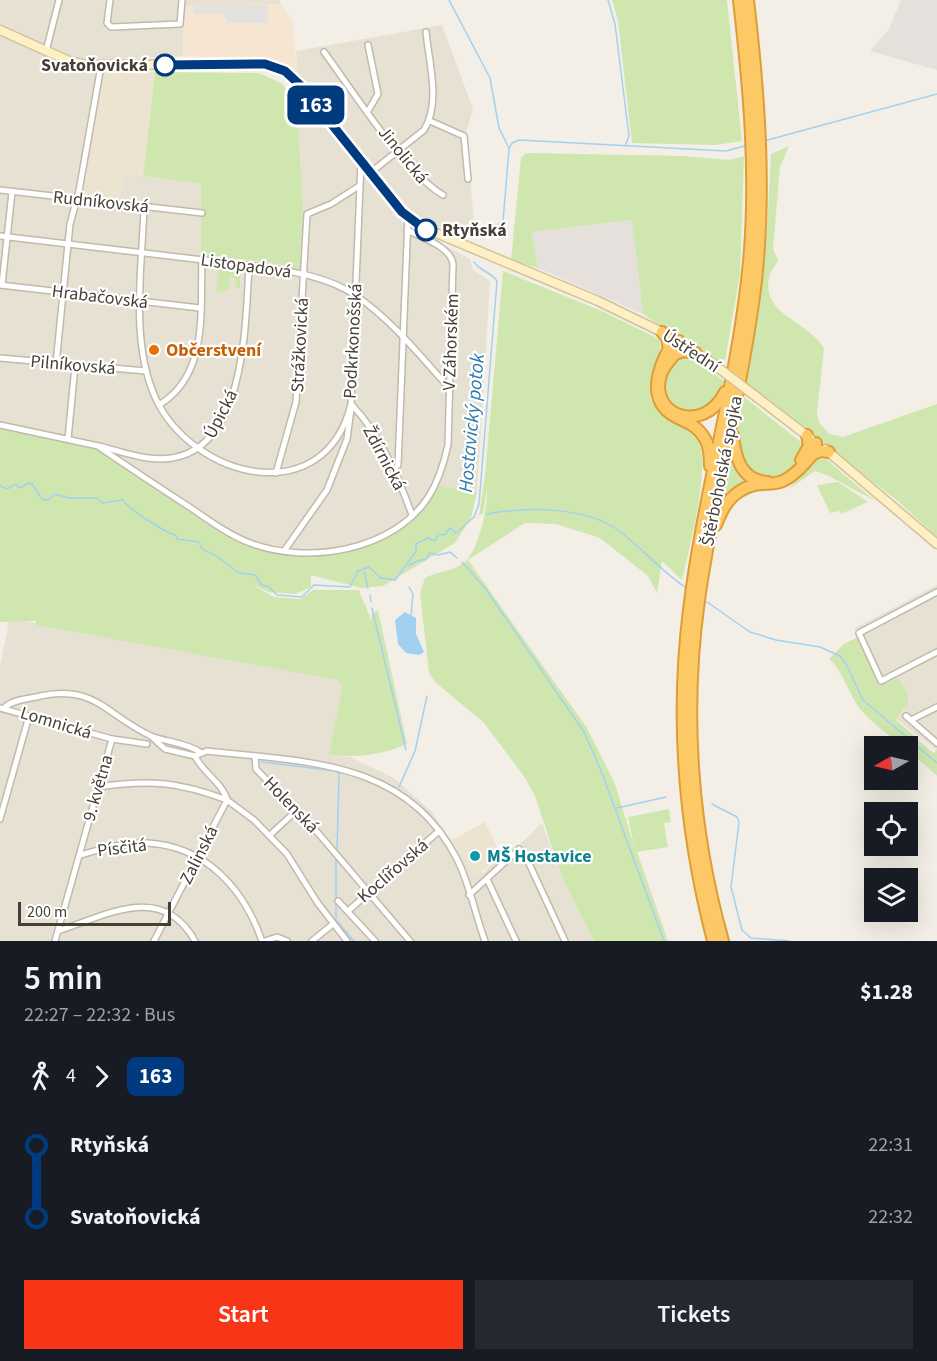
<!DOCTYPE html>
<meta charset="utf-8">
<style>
:root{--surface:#171b24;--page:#242831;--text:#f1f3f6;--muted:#9ea1a6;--accent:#f93517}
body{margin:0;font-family:"Source Sans 3",sans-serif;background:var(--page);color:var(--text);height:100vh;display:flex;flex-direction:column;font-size:22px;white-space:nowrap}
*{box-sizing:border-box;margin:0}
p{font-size:20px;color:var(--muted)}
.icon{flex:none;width:33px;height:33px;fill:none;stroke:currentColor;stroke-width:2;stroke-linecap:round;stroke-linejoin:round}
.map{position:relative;height:941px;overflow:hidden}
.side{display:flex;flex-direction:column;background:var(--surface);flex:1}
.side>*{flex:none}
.badge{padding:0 12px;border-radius:9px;font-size:21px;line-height:39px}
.needle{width:39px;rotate:262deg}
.buttons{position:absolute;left:864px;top:736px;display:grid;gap:12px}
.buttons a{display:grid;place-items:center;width:54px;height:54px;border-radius:0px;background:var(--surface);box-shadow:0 6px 24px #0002;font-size:30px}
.scale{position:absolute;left:18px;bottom:15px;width:153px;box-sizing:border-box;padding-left:6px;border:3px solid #463f35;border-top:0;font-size:16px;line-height:21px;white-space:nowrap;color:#463f35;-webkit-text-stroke:4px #fff;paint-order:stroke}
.map>.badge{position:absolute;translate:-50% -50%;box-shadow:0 0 0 3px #fff}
.legs{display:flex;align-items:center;gap:9px;height:66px;padding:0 24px;font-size:20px}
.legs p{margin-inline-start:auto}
.headline{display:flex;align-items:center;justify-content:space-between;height:102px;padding:0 24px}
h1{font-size:33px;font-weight:600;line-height:45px}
.button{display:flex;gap:12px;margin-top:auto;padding:12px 24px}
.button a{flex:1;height:69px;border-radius:0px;background:var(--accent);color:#fff;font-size:24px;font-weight:600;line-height:69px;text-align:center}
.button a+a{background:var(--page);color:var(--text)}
ul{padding:0 24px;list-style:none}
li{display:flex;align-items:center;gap:21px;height:72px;font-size:22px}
li i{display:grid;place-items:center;width:9px;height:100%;margin:0 8px;background:currentColor}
li i::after{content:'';width:15px;height:15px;margin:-8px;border:4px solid;border-radius:50%;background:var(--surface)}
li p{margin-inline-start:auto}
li:first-child i{background:linear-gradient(#0000 50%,currentColor 0)}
li:last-child i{background:linear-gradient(currentColor 50%,#0000 0)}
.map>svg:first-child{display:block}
.residential{fill:#e7e1d4}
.commercial{fill:#f5e5d1}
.industrial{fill:#e5e0db}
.education{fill:#ece4d0}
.green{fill:#cfe7af}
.parking{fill:#e4e2de}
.water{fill:#a2d1f0}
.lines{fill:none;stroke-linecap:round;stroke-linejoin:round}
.stream{stroke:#a2d1f0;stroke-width:1.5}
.street-casing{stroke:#c1b9ac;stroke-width:8}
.secondary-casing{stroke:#d3c296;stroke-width:11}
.highway-casing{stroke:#dd9d37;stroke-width:14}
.street{stroke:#fff;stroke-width:5}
.secondary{stroke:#feefc5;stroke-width:8}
.highway{stroke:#fdc967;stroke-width:10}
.secondary-bridge-casing{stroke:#d3c296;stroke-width:11;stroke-linecap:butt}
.secondary-bridge{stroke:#feefc5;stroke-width:8}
.line-1-casing{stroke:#fff;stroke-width:14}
.line-1{stroke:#003b80;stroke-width:9}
.stop-1-dot{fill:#fff;stroke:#003b80;stroke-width:3}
.food-dot{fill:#e8710a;stroke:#fff;stroke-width:2}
.culture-dot{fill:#0f9aa8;stroke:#fff;stroke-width:2}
.labels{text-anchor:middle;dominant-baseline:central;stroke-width:4.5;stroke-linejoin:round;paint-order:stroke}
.stop-label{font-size:18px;font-weight:bold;fill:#463f35;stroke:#fff;text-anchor:end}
.street-label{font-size:18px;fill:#463f35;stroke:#fff}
.food-label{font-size:18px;font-weight:bold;fill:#c56008;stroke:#fff;text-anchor:start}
.culture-label{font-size:18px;font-weight:bold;fill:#0d838f;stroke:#fff;text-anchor:start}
.water-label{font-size:20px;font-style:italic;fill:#2f7cb1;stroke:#fff}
</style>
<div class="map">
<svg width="937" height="941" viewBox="0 0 937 941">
<rect width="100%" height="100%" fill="#f3efe6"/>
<g class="residential">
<polygon points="0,0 280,0 281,4 183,6 183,56 102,60 81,196 119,200 123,173 201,184 201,209 261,261 300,269 303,206 297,100 298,92 302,95 403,223 470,259 473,270 490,281 477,492 436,485 413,516 383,538 314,554 275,554 241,543 0,427"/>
<polygon points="442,25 473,109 466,133 474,223 447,230 410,216 298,78 296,51"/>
<polygon points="937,585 937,750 896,719 905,709 879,686 855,628"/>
<polygon points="24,621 339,680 342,688 330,755 350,757 394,778 431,811 458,851 483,873 501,856 503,860 542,823 562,877 594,941 0,941 0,667 9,622"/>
</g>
<polygon class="commercial" points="281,4 292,20 298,78 284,65 266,59 183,56 183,5"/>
<g class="industrial">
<polygon points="901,0 937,0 937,70 870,51 889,29"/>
<polygon points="633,220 643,314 538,268 532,232"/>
</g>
<g class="education">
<polygon points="102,68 155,72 143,176 123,174 120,201 81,196"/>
<polygon points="485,822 501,856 475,877 452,840"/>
</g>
<g class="green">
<polygon points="612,0 727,0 742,141 716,145 632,143 618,21"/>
<polygon points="155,72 259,73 281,83 297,100 303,206 300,269 261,261 201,256 201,184 143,176"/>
<path d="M789,146L780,167L773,249L778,260C776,266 771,270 769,277C761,315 808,321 824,348L817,414L819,422L829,434L843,437L937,404V537L899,502L746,383L766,247L771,154Z"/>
<polygon points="526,153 683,156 729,160 744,156 740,274 724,366 643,314 632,220 532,232 538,268 511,260 521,158"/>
<polygon points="219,264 240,268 240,288 236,288 235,278 230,277 230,290 216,292"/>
<path d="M503,271L604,312L659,339C666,361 643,380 652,402C661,423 684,423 697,439C713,459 688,553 682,580L662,561L657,593L648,576L600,538L556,524L525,523L468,560L587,728L615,784L634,846L628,817L669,809L671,822L664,823L668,847L637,852L668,941H594L562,877L535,796L524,776L484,723L436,683L429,673L420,593L425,578C437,571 457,571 467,560C479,547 488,506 487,489L483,514L479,515L485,476Z"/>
<path d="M680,356H691L724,381L719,398L694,414C669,407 665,403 663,376Z"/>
<path d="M743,396L802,443C800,460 788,480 768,479C760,479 752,472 745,468L736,440Z"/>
<path d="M0,426L98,449L220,533L275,554H314L383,538L413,516L436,485L477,492L471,518L455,543L383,586L361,588L311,575V587L295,594L269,592L251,584L274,597L301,599L313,590H359C362,601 368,608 371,622V615L378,610L407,744C382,755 356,758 329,755L342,688L338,680L36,625V621L0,622Z"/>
<polygon points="731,455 736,470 750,482 731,491 720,503"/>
<polygon points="819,459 826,459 875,501 827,475 815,471 789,489 811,462"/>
<polygon points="838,482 868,502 841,514 840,511 830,513 817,485"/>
<path d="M858,637L879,686L898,678L908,694V703L896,720L933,753L937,750V776L908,750V747H904C890,735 872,724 861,710C850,697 841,667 829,659L844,644Z"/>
</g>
<polygon class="parking" points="193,5 268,5 268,23 227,23 227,18 222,17 222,14 193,13"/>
<polygon class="water" points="405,612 416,618 416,634 424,652 419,655 406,653 398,644 395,620"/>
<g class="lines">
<g class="stream">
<polyline points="449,0 490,78 499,128 509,148"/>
<polyline points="608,0 615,24 629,136 625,146"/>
<polyline points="764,141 937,94"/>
<polyline points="480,237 503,221 509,149 512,143 519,140 726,151 748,145"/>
<path d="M0,486L7,489L16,484L20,488L28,483L32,484L42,499L48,500L55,494L69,498H97L102,503L123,500C128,509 168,534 176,535L177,539L199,542L202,549L215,555L239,573L255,575L262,585L269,587L277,595L302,597L314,585L350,587L358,571L369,567L381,578L395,580L416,551V544L428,538L435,541L438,534L445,535L450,528L456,533L474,517L479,504L497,281C491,272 480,271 474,262"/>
<path d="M487,514C527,507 583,506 618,530C641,547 660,570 685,587"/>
<polyline points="462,562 485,588 584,732 600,768 664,941"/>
<polyline points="409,565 420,560 425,560 430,553 438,555 450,552 457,558"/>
<polyline points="364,572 368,588"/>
<polyline points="409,587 413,594 411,616"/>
<polyline points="370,595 371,602"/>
<polyline points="707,602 750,632 776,640 820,647 840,656 846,664 863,700 937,763"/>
<polyline points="372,608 406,750"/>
<polyline points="262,762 336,771 339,774 337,851"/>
<polyline points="399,787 415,751 427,696"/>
<polyline points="712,804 737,817 739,822 731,887 742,930 751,938 789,941"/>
<polyline points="617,808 666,797"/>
<polyline points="336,859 336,920 354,941"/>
</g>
<defs>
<g id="street">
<polyline points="110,0 107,23 111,27 180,24 182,0"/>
<polyline points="368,45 378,94 368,111"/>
<polyline points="46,51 59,0"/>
<path d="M324,52C353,91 404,172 443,195"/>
<polyline points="430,121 464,136 468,179"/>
<path d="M370,173L424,130C441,103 429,63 426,32"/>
<polyline points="0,190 202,213"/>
<path d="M144,207C142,268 130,340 155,397C192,479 325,512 351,404L361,161"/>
<path d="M0,236L263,267C295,272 328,277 355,295C392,320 421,357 450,389"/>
<polyline points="0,285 200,308"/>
<polyline points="2,285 12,192"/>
<polyline points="0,358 146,371"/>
<polyline points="56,364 70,224 79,191 101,66"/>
<path d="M159,405C209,375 200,310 202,260"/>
<path d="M352,405C381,436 398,476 412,515"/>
<path d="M0,425C34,432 69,440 103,447C118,451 133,456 148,458C246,471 245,330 249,266"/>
<polyline points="68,439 75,366"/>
<path d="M99,447C130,468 160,488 191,508C210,521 229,535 250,543C308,565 394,551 429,496C439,480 444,463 448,445L453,264C451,247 421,237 407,230"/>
<polyline points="394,470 398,465 408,218"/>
<polyline points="276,473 296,402 307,214 331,204 359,186"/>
<polyline points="284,551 327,490 347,439 351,409"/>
<polyline points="937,592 859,633 881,681 937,652"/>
<path d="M5,707C13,700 26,699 36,697C95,683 104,714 151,736C166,742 187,743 200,752"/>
<polyline points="0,708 112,739 147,744"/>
<polyline points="906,716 937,743"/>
<polyline points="911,720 937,707"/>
<polyline points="153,738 165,749 195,756"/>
<path d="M195,756L207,751C304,762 406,759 457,859C470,885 475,914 485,941"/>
<path d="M195,756C202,772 223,783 227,800L254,820L287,854L317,902L347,941"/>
<polyline points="255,756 256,769 318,833 410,941"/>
<path d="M98,787C149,779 179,782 227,800L154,941"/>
<polyline points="0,819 29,716"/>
<polyline points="270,835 297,810"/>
<path d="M80,855C102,849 124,842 147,843C206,846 244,889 262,941"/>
<polyline points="487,879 516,941"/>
<polyline points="469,895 519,849 526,857 565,941"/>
<polyline points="338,901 375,941"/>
<polyline points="348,911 439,831"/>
<path d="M58,931C107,915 162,882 195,941"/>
<polyline points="55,941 112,739"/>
<polyline points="265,941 277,937 287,941"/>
<polyline points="312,941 333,924"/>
</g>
<g id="secondary">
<polyline points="0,30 69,61 86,65 265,64 285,71 301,86 402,212 417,225 598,301 666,334"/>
<polyline points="692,350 712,363"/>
<polyline points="758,398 810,438"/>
<polyline points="825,449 937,544"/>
</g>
<g id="highway">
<polyline points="662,332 667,338 669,350"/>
<polyline points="675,354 684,351 696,353"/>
<path d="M733,435C735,457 741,481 768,482"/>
<polyline points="813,454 821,451 829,452"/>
<polyline points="801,460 809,446 807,435"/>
<path d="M710,466C710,457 710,447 705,439C698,426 688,423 676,417C645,401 658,366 672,344L679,341L680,347C674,357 664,364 661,375C648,415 703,436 725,392"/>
<path d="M716,525C721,512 727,499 740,491C768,474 774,498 806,462C811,456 817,451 816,443"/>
<path d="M713,941C685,833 675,721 689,610C703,493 738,379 749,262C757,174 749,87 739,0"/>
<path d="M723,941C692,831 683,714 699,600C714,493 743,388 756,281C766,187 759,94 748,0"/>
</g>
</defs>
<use href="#street" class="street-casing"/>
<use href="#secondary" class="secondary-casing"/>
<use href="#highway" class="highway-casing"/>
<use href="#street" class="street"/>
<use href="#secondary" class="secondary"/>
<use href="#highway" class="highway"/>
<defs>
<polyline id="secondary-bridge" points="712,363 758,398"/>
</defs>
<use href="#secondary-bridge" class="secondary-bridge-casing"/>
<use href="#secondary-bridge" class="secondary-bridge"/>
</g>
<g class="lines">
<defs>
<polyline id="line-1" points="165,65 265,64 285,71 301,86 402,212 426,230"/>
</defs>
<use href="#line-1" class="line-1-casing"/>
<use href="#line-1" class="line-1"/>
</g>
<g class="stop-1-dot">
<circle cx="165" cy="65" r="10"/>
<circle cx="426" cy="230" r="10"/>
</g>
<circle class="food-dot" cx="154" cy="350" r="6"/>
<circle class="culture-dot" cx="475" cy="856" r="6"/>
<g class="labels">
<g class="stop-label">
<text x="148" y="65">Svatoňovická</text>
<text x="442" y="230" text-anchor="start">Rtyňská</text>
</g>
<g class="street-label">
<text transform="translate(403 155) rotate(51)">Jinolická</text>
<text transform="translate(101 202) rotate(6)">Rudníkovská</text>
<text transform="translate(246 266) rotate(8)">Listopadová</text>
<text transform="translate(100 297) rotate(7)">Hrabačovská</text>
<text transform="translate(353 341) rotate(-87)">Podkrkonošská</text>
<text transform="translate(451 342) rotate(-88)">V Záhorském</text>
<text transform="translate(300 345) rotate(-87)">Strážkovická</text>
<text transform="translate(691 351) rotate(33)">Ústřední</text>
<text transform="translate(73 365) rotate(5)">Pilníkovská</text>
<text transform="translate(221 414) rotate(-63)">Úpická</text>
<text transform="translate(384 458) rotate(62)">Ždírnická</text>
<text transform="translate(722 471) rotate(-79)">Štěrboholská spojka</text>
<text transform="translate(56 723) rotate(17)">Lomnická</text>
<text transform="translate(98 788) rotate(-74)">9. května</text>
<text transform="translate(291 805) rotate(46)">Holenská</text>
<text transform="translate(122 848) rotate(-7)">Písčitá</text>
<text transform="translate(199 855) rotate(-63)">Zalinská</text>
<text transform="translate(393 871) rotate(-41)">Koclířovská</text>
</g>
<g class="food-label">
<text x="166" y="350">Občerstvení</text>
</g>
<g class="culture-label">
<text x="487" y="856">MŠ Hostavice</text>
</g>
<g class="water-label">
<text transform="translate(472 423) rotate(-85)">Hostavický potok</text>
</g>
</g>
</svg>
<div class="buttons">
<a><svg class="needle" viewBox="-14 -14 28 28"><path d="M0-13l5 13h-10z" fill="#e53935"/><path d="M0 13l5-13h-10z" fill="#9ea1a6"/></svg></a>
<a><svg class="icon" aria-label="locate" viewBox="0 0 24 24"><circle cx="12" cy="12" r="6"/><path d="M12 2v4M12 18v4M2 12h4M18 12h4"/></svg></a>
<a><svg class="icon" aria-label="layers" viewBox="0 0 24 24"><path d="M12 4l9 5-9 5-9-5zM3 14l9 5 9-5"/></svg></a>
</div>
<div class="scale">200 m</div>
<b class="badge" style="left:316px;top:105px;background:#003b80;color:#fff">163</b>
</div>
<section class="side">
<div class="headline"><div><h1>5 min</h1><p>22:27 – 22:32 · Bus</p></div><b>$1.28</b></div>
<div class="legs"><svg class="icon" aria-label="walk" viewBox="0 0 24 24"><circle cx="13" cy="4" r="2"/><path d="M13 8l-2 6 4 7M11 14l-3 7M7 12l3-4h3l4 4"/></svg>4<svg class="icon" aria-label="forward" viewBox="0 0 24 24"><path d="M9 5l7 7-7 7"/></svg><b class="badge" style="background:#003b80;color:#fff">163</b></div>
<ul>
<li><i style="color:#003b80"></i><b>Rtyňská</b><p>22:31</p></li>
<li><i style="color:#003b80"></i><b>Svatoňovická</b><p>22:32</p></li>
</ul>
<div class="button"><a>Start</a><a>Tickets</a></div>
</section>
